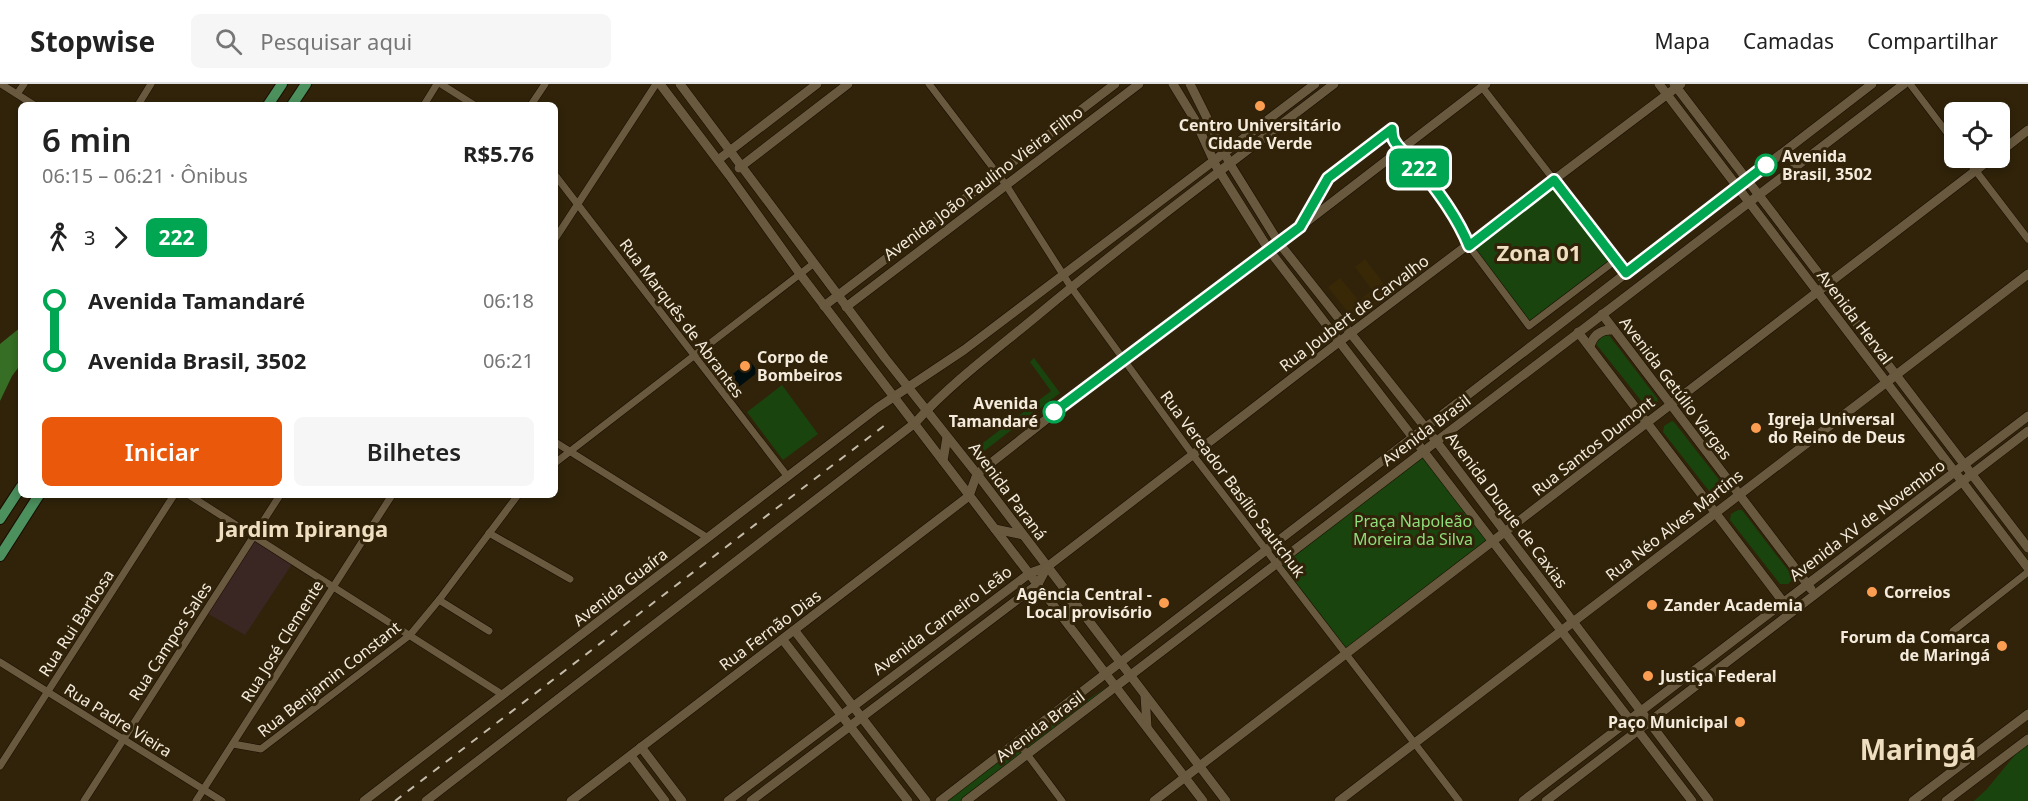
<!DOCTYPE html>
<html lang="pt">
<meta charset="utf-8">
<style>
:root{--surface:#fff;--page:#f6f6f6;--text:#222;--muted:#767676;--line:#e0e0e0;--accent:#ea580c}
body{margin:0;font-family:"Noto Sans",sans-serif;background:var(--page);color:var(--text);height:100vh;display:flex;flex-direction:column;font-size:22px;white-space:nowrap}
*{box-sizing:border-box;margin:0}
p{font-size:20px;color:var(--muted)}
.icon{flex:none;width:33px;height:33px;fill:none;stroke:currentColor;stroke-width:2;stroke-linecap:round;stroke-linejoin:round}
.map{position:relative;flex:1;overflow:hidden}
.sheet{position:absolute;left:18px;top:18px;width:540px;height:396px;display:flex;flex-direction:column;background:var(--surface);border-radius:9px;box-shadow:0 3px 9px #0003}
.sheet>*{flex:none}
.badge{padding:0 12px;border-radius:9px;font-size:21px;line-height:39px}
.tools{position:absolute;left:1944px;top:18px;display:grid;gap:12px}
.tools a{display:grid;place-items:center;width:66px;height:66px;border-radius:9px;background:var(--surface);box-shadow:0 3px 9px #0003;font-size:30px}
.map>.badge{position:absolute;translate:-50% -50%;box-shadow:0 0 0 3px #fff}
.legs{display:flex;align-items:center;gap:9px;height:66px;padding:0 24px;font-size:20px}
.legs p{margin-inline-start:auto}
.headline{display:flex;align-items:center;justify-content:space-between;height:102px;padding:0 24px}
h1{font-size:33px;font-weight:600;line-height:45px}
.button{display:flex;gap:12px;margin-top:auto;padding:12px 24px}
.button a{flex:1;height:69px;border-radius:9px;background:var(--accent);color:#fff;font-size:24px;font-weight:600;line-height:69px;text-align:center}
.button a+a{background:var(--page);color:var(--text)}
ul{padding:0 24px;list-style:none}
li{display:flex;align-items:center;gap:21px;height:60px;font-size:22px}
li i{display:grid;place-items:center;width:9px;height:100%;margin:0 8px;background:currentColor}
li i::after{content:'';width:15px;height:15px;margin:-8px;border:4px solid;border-radius:50%;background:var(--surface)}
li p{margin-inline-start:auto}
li:first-child i{background:linear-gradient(#0000 50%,currentColor 0)}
li:last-child i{background:linear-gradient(currentColor 50%,#0000 0)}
header{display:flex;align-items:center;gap:36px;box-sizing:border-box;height:84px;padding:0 30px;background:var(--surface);border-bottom:2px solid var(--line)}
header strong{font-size:28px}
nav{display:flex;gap:33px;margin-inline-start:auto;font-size:21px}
.search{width:420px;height:54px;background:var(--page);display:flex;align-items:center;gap:15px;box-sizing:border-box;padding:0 21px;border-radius:9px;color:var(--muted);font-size:22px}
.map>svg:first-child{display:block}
.built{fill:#392806}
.industrial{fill:#3a2724}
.green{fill:#1a440d}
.forest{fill:#356e24}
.water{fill:#010e10}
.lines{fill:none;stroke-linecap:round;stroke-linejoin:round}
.street-casing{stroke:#180c00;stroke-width:8}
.secondary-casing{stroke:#180c00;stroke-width:10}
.primary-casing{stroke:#180c00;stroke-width:12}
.street{stroke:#68593f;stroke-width:7}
.secondary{stroke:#68593f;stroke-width:9}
.primary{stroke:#4c905e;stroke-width:10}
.rail{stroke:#c5bbaa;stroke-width:2;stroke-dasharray:8 8;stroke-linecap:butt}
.line-1-casing{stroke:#fff;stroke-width:14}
.line-1{stroke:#00a651;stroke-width:9}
.poi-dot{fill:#fc9e52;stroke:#30230a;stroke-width:2}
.stop-1-dot{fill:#fff;stroke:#00a651;stroke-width:3}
.labels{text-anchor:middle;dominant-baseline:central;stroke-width:6;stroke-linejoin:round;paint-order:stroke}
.poi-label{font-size:16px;font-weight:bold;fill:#f4ebdc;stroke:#30230a;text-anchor:start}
.stop-label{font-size:16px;font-weight:bold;fill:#f4ebdc;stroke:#30230a;text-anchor:start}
.street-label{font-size:16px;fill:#f4ebdc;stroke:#30230a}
.park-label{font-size:16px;fill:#8fdd7b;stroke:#30230a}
.district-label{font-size:22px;font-weight:bold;fill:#efdec0;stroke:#30230a}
.town-label{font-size:28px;font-weight:bold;fill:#efdec0;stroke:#30230a}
</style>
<header>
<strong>Stopwise</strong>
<div class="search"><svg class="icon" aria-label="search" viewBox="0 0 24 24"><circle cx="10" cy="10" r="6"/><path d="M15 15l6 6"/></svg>Pesquisar aqui</div>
<nav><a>Mapa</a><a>Camadas</a><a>Compartilhar</a></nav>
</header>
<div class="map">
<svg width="2028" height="717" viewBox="0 0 2028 717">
<rect width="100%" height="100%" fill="#30230a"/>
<polygon class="built" points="1365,175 1391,209 1355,237 1328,203 1340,194 1359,217 1372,206 1355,183"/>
<polygon class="industrial" points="254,452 294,477 245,551 205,528"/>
<g class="green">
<polygon points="1554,96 1616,176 1529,242 1469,162"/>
<polygon points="1608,250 1657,314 1658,317 1654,324 1647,324 1596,260 1597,254"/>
<polygon points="1034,274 1060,309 975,374 971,368 1051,307 1030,278"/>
<polygon points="782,301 818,350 783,376 747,328"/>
<polygon points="1672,337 1674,338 1724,402 1724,407 1721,411 1713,412 1663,348 1664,342"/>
<polygon points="1424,366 1494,457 1346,570 1276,480"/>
<polygon points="1738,426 1742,426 1791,490 1792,496 1788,500 1780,500 1730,436 1731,430"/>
<polygon points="1113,599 960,717 946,717 1020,661"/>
<polygon points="2028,655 2028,717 1974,717 1987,705"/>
</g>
<polygon class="forest" points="21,243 21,280 12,292 0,317 0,260"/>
<polygon class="water" points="750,277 758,288 735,306 726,295"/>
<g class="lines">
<defs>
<g id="street">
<polyline points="1,0 34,21"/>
<polyline points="441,0 474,21"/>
<polyline points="929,0 1006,101 1071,203 1193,371 1459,717"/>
<polyline points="1910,0 1954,58"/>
<polyline points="1482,3 1626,189"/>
<polyline points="17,10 24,0"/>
<polyline points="138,21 151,0"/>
<polyline points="424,21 437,0"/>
<polyline points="531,21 545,0"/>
<polyline points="1400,66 1416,80 1460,140 1469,162 1529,242 1616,176"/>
<polyline points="1966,74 2028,155"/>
<polyline points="555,91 788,393"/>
<polyline points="555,155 656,0"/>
<polyline points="555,358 708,454"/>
<polyline points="555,379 813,180"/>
<polyline points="189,411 503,611"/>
<polyline points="489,449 570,495"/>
<polyline points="439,516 489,547"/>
<polyline points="1953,547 2028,488"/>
<polyline points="0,578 222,717"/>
<polyline points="1018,658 1062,717"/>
<polyline points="233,660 261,665 410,551 439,516 518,411"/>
<polyline points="0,682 174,411"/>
<polyline points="84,717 280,411"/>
<polyline points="196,717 392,411"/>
</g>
<g id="secondary">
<polyline points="660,0 729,91 800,190 1203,717"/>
<polyline points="680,0 885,274 977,390 1226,717"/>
<polyline points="1173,0 1195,36 1216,82 1269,166 1692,717"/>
<polyline points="1190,0 1230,80 1279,159 1436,357 1709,717"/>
<polyline points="1659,0 2028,484"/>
<polyline points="1674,0 2028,464"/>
<polyline points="2000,68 2028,46"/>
<polyline points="718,76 817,0"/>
<polyline points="739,84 848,0"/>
<polyline points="824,222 1115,0"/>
<polyline points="846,223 1139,0"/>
<polyline points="1602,230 1811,505"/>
<polyline points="1578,248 1787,523"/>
<path d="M1590,263C1593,251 1601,245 1614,246"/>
<polyline points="943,377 947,353"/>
<polyline points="977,390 1123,275 1300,143 1486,0"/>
<polyline points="995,445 1023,451"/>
<polyline points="1068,540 1072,515"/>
<polyline points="795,547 926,717"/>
<polyline points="783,556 908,717"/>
<polyline points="1145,611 1147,643"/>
<polyline points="641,663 682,717"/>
<polyline points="631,672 665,717"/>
<polyline points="364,717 877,324 964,266 1315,0"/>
<path d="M426,717L915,339C952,298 996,266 1038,231C1134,151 1235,76 1334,0"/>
<polyline points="571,717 969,412 977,390"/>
<polyline points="728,717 1030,489 1047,483 1339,258 1681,0"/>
<polyline points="751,717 1038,500 1047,483"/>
<polyline points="940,717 1872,0"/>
<polyline points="966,717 1904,0"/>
<polyline points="1154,717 1992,74"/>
<polyline points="1339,717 2028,190"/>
<polyline points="1523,717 2028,332"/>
<polyline points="1546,717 2028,347"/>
<polyline points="1913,717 2028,630"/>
<polyline points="1946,717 2028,655"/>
</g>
<g id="primary">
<polyline points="268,21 282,0"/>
<polyline points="292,21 306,0"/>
<polyline points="0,435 21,403"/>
<polyline points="0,472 39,411"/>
</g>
</defs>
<use href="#street" class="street-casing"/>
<use href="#secondary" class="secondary-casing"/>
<use href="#primary" class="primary-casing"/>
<use href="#street" class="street"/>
<use href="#secondary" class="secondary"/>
<use href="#primary" class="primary"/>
<polyline class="rail" points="395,717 885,341"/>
</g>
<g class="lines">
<defs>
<path id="line-1" d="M1054,328L1300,143L1328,94L1392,45C1392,50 1392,54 1395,58C1401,68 1411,73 1418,82C1437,107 1457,132 1469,162L1554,96L1626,189L1766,81"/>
</defs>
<use href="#line-1" class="line-1-casing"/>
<use href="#line-1" class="line-1"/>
</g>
<g class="poi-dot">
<circle cx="1260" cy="22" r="6"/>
<circle cx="745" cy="282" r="6"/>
<circle cx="1756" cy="344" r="6"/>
<circle cx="1872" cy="508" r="6"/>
<circle cx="1164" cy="519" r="6"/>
<circle cx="1652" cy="521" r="6"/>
<circle cx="2002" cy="562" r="6"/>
<circle cx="1648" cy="592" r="6"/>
<circle cx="1740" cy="638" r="6"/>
</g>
<g class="stop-1-dot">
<circle cx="1766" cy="81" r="10"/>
<circle cx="1054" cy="328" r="10"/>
</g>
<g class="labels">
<g class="poi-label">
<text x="1260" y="41" text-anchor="middle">Centro Universitário<tspan x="1260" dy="18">Cidade Verde</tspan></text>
<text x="757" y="273">Corpo de<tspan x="757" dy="18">Bombeiros</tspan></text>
<text x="1768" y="335">Igreja Universal<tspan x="1768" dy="18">do Reino de Deus</tspan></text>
<text x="1884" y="508">Correios</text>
<text x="1152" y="510" text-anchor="end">Agência Central -<tspan x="1152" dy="18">Local provisório</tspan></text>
<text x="1664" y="521">Zander Academia</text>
<text x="1990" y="553" text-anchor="end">Forum da Comarca<tspan x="1990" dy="18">de Maringá</tspan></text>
<text x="1660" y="592">Justiça Federal</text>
<text x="1728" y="638" text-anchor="end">Paço Municipal</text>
</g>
<g class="stop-label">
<text x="1782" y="72">Avenida<tspan x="1782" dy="18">Brasil, 3502</tspan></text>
<text x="1038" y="319" text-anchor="end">Avenida<tspan x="1038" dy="18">Tamandaré</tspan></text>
</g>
<g class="street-label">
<text transform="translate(983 99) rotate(-37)">Avenida João Paulino Vieira Filho</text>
<text transform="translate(1354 229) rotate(-37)">Rua Joubert de Carvalho</text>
<text transform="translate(1855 233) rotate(53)">Avenida Herval</text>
<text transform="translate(682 234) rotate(53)">Rua Marquês de Abrantes</text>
<text transform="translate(1676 304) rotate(53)">Avenida Getúlio Vargas</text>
<text transform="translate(1426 346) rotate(-37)">Avenida Brasil</text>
<text transform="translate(1593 362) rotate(-38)">Rua Santos Dumont</text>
<text transform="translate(1233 400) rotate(53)">Rua Vereador Basílio Sautchuk</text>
<text transform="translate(1008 407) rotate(53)">Avenida Paraná</text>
<text transform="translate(1507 426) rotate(53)">Avenida Duque de Caxias</text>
<text transform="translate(1867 436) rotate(-37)">Avenida XV de Novembro</text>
<text transform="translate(1674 441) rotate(-38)">Rua Néo Alves Martins</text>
<text transform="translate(620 503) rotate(-38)">Avenida Guaíra</text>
<text transform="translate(942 536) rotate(-37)">Avenida Carneiro Leão</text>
<text transform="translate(76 539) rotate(-57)">Rua Rui Barbosa</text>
<text transform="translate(770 546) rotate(-37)">Rua Fernão Dias</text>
<text transform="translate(170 557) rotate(-57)">Rua Campos Sales</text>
<text transform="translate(282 557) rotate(-58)">Rua José Clemente</text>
<text transform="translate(329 595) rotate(-38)">Rua Benjamin Constant</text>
<text transform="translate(118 636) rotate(32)">Rua Padre Vieira</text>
<text transform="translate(1040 642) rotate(-37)">Avenida Brasil</text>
</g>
<g class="park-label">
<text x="1413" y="437">Praça Napoleão<tspan x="1413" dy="18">Moreira da Silva</tspan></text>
</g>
<g class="district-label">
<text x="1539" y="168">Zona 01</text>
<text x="303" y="444">Jardim Ipiranga</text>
</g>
<g class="town-label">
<text x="1918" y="665">Maringá</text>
</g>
</g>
</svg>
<div class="tools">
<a><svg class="icon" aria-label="locate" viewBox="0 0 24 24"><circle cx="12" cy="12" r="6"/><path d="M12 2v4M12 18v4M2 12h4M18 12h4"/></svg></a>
</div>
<b class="badge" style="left:1419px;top:84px;background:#00a651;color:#fff">222</b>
<section class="sheet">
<div class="headline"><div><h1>6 min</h1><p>06:15 – 06:21 · Ônibus</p></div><b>R$5.76</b></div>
<div class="legs"><svg class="icon" aria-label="walk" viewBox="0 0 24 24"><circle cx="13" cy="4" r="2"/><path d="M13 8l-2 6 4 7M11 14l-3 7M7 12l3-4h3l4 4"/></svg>3<svg class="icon" aria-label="forward" viewBox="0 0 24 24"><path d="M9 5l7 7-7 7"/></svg><b class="badge" style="background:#00a651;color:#fff">222</b></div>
<ul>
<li><i style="color:#00a651"></i><b>Avenida Tamandaré</b><p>06:18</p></li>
<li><i style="color:#00a651"></i><b>Avenida Brasil, 3502</b><p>06:21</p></li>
</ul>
<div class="button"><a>Iniciar</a><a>Bilhetes</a></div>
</section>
</div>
